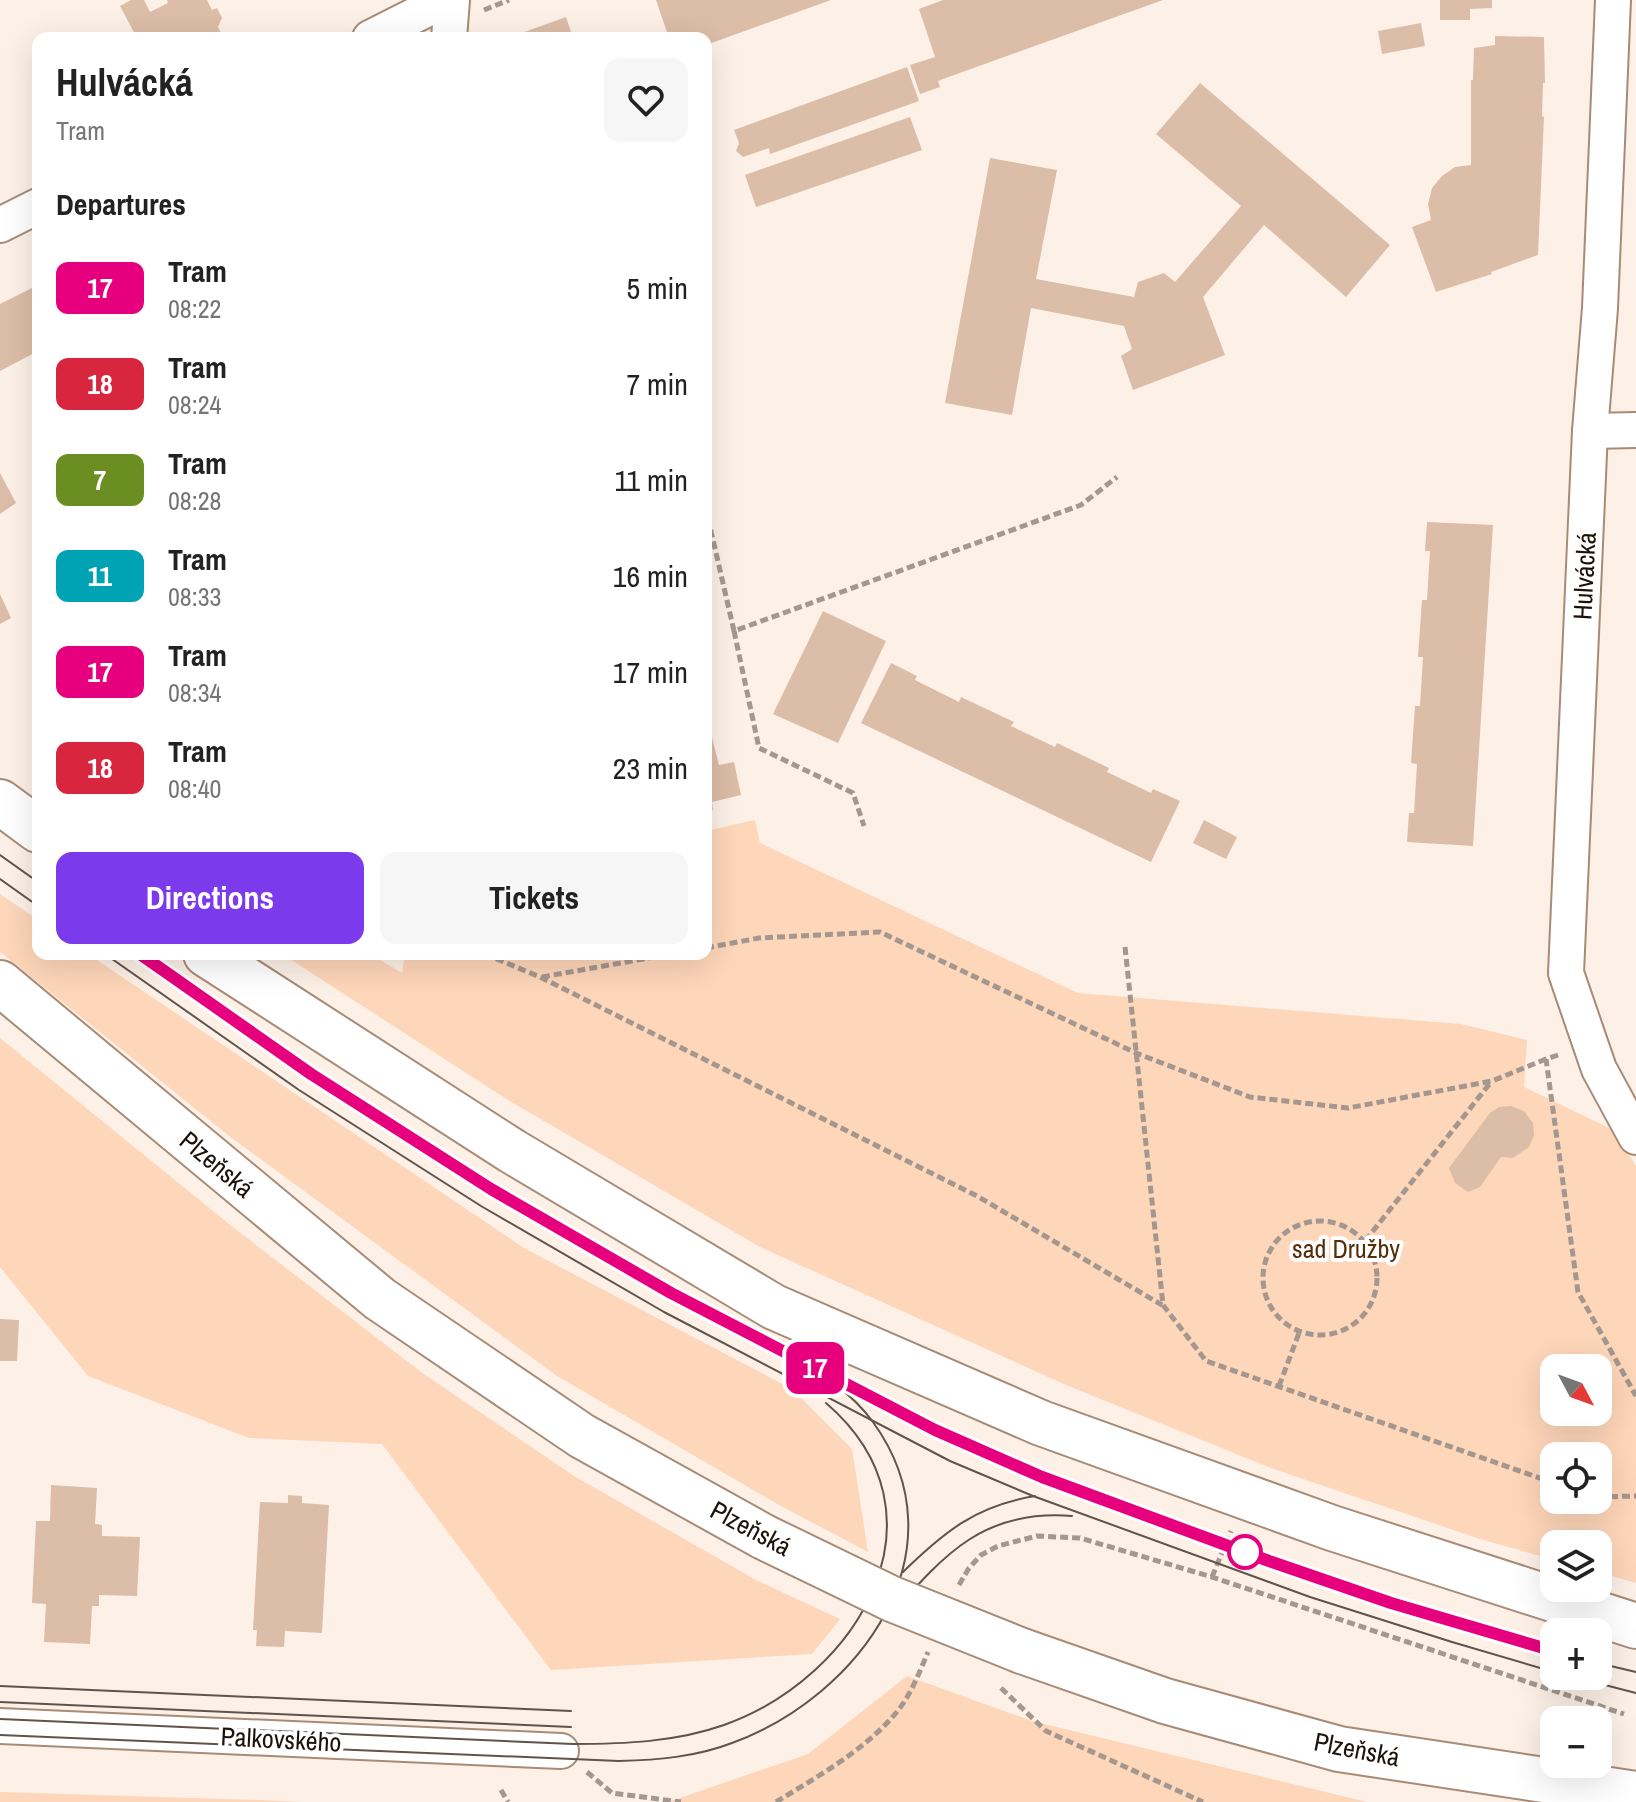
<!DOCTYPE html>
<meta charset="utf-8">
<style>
:root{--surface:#fff;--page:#f6f6f6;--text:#222;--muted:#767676;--accent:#7c3aed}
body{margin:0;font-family:"Archivo Narrow",sans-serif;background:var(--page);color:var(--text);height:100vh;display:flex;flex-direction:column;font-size:30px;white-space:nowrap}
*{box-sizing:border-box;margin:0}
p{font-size:26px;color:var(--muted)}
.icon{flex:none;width:44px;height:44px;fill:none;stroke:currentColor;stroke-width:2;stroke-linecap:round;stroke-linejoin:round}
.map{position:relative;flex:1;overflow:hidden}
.panel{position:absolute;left:32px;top:32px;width:680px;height:928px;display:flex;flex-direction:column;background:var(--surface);border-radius:16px;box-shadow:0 8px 32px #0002}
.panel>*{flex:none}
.badge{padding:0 16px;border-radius:12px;font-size:28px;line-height:52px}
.needle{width:52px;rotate:131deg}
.tools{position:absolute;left:1540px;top:1354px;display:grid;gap:16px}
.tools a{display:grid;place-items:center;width:72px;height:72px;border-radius:16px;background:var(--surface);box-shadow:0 8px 32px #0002;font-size:40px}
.map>.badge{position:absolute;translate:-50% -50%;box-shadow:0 0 0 4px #fff}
h2{padding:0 24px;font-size:30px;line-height:72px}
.round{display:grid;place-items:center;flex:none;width:84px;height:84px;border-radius:16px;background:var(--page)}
.overview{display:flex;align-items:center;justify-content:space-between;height:136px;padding:0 24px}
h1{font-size:38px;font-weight:700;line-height:60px}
.cta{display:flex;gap:16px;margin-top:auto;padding:16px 24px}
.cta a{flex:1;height:92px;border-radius:16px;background:var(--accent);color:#fff;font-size:32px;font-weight:700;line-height:92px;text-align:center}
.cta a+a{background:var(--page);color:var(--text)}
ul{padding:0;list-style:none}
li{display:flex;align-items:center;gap:24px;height:96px;padding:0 24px}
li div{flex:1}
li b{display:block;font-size:30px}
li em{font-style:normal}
li .badge{min-width:88px;font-weight:700;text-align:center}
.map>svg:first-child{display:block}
.green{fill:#fed6b9;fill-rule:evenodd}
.building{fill:#dcbda7}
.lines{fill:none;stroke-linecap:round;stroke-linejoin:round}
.street-casing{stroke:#a88b76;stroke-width:38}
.secondary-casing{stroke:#a88b76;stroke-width:48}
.path{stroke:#a4978f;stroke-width:5;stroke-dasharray:8 4;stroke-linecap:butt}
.street{stroke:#fff;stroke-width:34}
.secondary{stroke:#fff;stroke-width:44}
.tram{stroke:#5f534b;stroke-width:2}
.secondary-bridge-casing{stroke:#a88b76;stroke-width:48;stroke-linecap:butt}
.secondary-bridge{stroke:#fff;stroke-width:44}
.line-casing{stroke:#fff;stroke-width:18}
.line{stroke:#e6007e;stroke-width:12}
.stop-dot{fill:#fff;stroke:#e6007e;stroke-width:4}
.labels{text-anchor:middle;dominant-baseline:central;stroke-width:8;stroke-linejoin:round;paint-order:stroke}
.street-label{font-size:26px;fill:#1d120a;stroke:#fff}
.park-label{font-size:26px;fill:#552d07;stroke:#fff}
</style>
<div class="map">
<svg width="1636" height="1802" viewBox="0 0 1636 1802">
<rect width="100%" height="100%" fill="#fdf0e7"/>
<g class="green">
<path d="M755,820L760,843L1078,993L1461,1024L1527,1040L1524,1087L1613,1130L1636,1166V1583L1598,1572V1544H1554V1560L1477,1538L1271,1468L1066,1385L760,1247L508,1100L282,954H370L402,973L405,954H706V831ZM1554,1368H1598V1412H1554ZM1554,1456H1598V1500H1554Z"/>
<polygon points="0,894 38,920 38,954 88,954 524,1248 792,1389 852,1449 868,1552 779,1505 557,1376 233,1139 0,952"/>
<polygon points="0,1038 234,1228 421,1372 574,1476 756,1580 840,1619 812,1654 551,1670 382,1444 249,1438 88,1376 0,1267"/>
<polygon points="907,1676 1032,1721 1367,1802 668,1802 808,1754"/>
<polygon points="0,1792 259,1800 302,1802 0,1802"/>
</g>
<g class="building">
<polygon points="131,0 144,0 150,12 168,3 167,0 207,0 212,10 217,8 222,18 218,27 222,35 217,38 137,38 120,6"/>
<polygon points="656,0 831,0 706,45 706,38 669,38"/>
<polygon points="943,0 1163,0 943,79 938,81 940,87 920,94 910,65 935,57 919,9"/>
<polygon points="1440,0 1492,0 1492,8 1470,9 1470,20 1440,20"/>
<polygon points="566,17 573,38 517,38 516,35"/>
<polygon points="1421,23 1425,46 1382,54 1378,31"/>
<polygon points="1495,36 1544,37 1545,83 1543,83 1542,116 1544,117 1538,255 1491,272 1492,274 1436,292 1412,227 1431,220 1428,204 1432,188 1442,176 1455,167 1471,165 1471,80 1473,80 1474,48 1495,45"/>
<polygon points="907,67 919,101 770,154 769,148 743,157 736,151 739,143 734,130"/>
<polygon points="1200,83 1390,245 1346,297 1264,225 1203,297 1225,355 1133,390 1121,356 1132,349 1124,326 1031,308 1012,415 945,403 990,158 1057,170 1036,279 1134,297 1138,282 1164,273 1175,282 1241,206 1156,134"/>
<polygon points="910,117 922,150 756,207 745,175"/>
<polygon points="38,285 38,351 0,371 0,304"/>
<polygon points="0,473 16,503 0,514"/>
<polygon points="1427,522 1493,525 1473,846 1407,842 1409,813 1414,813 1417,764 1411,763 1415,706 1420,706 1423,657 1418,657 1422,600 1427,600 1430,551 1425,551"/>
<polygon points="0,594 11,618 0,624"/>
<polygon points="823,611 886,641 838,743 773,714"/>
<polygon points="891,663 917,676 915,680 959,702 961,697 1014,722 1011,726 1055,747 1057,743 1109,768 1107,772 1151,793 1153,789 1180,801 1151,862 861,723"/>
<polygon points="706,714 719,765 734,762 741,795 712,802 713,810 706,812"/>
<polygon points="1204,820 1237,837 1226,859 1193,843"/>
<polygon points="1511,1106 1524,1111 1533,1123 1534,1135 1529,1147 1513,1158 1501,1157 1480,1187 1468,1192 1455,1183 1449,1168 1490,1113 1499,1107"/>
<polygon points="0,1319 19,1320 17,1361 0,1361"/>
<polygon points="51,1485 97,1488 95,1524 102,1525 102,1536 140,1537 137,1596 99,1595 99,1606 92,1606 90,1644 44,1642 46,1604 32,1603 36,1521 50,1521"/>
<polygon points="288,1495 302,1496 302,1503 329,1505 322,1633 285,1631 284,1647 256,1646 257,1630 253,1630 260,1502 288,1503"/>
</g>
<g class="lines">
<defs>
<g id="street">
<polyline points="1613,0 1600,308 1590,431 1566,973 1599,1069 1636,1137"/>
<polyline points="370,38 445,0"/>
<polyline points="449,38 452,0"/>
<polyline points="0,225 38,206"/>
<polyline points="1590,431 1636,430"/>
<polyline points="0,1726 561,1751"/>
</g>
<g id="secondary">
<polyline points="0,802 38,830"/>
<polyline points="206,954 512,1151 774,1307 1041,1423 1332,1528 1636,1626"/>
<polyline points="0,983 380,1299 582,1436 764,1537"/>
<polyline points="1022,1651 1165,1701 1339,1749 1636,1794"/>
</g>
</defs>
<use href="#street" class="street-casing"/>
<use href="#secondary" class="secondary-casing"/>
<g class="path">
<polyline points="484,10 509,0"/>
<polyline points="708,518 734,631 1081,505 1117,477"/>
<polyline points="734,631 759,748 853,793 864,826"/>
<polyline points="1125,947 1163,1305 1206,1361 1554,1483"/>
<polyline points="706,948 759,938 880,932 1136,1053 1250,1097 1348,1108 1492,1081 1546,1059"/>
<polyline points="485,954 540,977 977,1196 1162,1305"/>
<polyline points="542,977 671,954"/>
<polyline points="1558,1055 1546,1059 1578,1292 1636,1396"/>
<circle cx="1320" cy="1278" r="57"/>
<polyline points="1365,1241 1491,1082"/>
<polyline points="1279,1386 1299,1333"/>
<polyline points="1598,1497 1636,1496"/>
<polyline points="1212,1577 1231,1531"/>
<polyline points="959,1585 969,1568 981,1555 998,1546 1037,1536 1080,1538 1212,1577 1624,1714"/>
<polyline points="1001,1688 1046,1731 1203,1802"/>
<polyline points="587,1772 612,1793 681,1802"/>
<polyline points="501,1790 508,1802"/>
<path d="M776,1802C817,1777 865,1750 896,1713C911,1695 919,1673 928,1652"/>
</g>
<use href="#street" class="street"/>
<use href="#secondary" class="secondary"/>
<g class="tram">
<polyline points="0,855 38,882"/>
<polyline points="0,879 38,906"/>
<polyline points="105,954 299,1090 481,1206 664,1312 950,1461 1033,1496 1310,1597 1452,1642 1554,1672"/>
<path d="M140,954C255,1036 372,1118 493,1191C592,1250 694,1305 796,1358"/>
<polyline points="846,1384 959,1442 1042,1477 1147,1516"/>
<polyline points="1137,1513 1391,1603 1554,1651"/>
<path d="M903,1572C945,1531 976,1506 1035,1496"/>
<path d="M892,1614C945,1553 985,1509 1072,1516"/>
<polyline points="1598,1663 1636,1672"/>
<polyline points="1570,1676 1636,1693"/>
<polyline points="0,1686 571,1711"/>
<polyline points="0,1702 571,1727"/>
<path d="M0,1719L573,1744C624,1744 676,1742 724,1725C859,1677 955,1514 826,1403"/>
<path d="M0,1735L619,1761C657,1760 696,1757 732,1743C860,1696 966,1551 873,1422C852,1393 820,1372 789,1354"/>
</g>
<defs>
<polyline id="secondary-bridge" points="764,1537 892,1599 1022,1651"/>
</defs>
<use href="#secondary-bridge" class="secondary-bridge-casing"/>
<use href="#secondary-bridge" class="secondary-bridge"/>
</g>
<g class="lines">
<defs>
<polyline id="line" points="140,954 311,1074 491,1189 671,1293 935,1430 1042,1477 1269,1561 1391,1603 1554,1651"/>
</defs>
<use href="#line" class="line-casing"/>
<use href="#line" class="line"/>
</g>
<circle class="stop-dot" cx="1245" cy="1552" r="16"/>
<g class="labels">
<g class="street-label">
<text transform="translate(1584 576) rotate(-87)">Hulvácká</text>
<text transform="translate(217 1164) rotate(40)">Plzeňská</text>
<text transform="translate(751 1528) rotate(28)">Plzeňská</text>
<text transform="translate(281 1739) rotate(3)">Palkovského</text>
<text transform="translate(1357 1749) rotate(11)">Plzeňská</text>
</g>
<g class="park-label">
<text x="1346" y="1248">sad Družby</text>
</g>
</g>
</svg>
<div class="tools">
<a><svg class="needle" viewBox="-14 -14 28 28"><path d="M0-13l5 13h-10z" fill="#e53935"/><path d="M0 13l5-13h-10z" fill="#767676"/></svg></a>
<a><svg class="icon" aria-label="locate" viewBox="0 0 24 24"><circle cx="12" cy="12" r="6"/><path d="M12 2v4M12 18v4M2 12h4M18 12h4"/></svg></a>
<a><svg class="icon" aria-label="layers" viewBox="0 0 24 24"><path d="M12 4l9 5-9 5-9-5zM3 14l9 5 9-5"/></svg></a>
<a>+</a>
<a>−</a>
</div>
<b class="badge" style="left:815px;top:1368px;background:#e6007e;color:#fff">17</b>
<section class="panel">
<div class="overview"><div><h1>Hulvácká</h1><p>Tram</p></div><a class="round"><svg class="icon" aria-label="heart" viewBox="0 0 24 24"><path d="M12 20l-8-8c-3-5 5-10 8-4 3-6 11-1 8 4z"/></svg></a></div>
<h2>Departures</h2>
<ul>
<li><span class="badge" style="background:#e6007e;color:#fff">17</span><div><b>Tram</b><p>08:22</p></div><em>5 min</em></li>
<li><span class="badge" style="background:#d7263d;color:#fff">18</span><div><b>Tram</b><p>08:24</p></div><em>7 min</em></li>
<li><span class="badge" style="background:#6b8e23;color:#fff">7</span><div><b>Tram</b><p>08:28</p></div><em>11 min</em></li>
<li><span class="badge" style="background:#00a3b4;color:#fff">11</span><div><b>Tram</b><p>08:33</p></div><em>16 min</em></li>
<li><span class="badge" style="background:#e6007e;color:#fff">17</span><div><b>Tram</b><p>08:34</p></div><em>17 min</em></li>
<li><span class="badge" style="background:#d7263d;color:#fff">18</span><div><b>Tram</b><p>08:40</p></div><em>23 min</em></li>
</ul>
<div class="cta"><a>Directions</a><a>Tickets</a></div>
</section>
</div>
